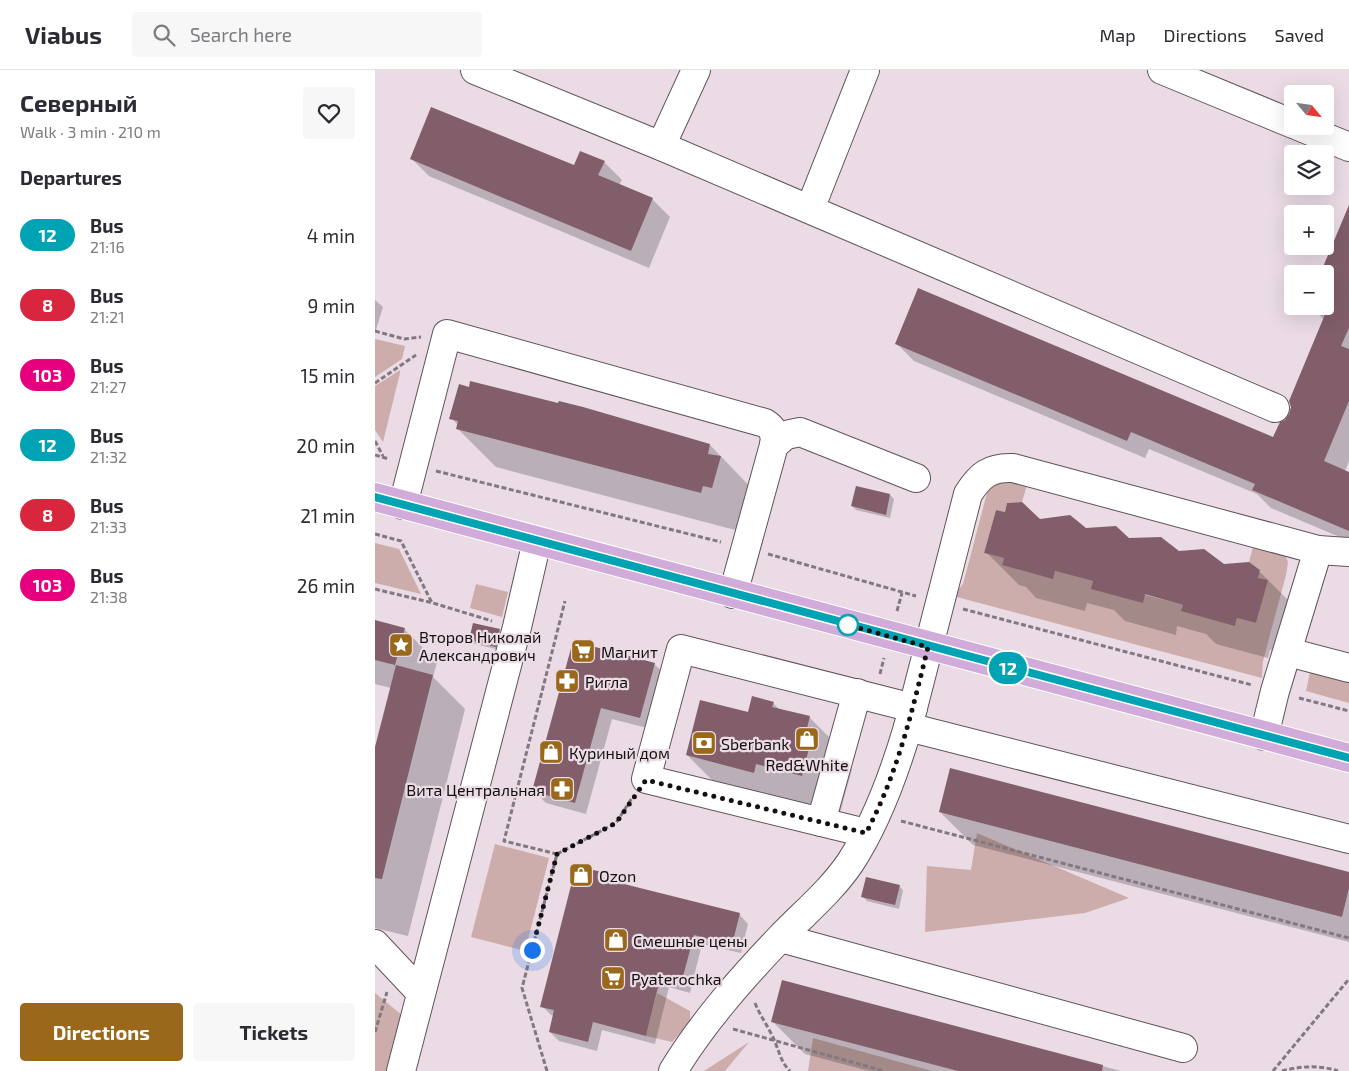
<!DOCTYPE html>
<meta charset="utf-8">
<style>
:root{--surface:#fff;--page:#f7f7f7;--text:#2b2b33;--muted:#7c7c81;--line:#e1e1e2;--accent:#99681b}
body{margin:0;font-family:"Exo 2",sans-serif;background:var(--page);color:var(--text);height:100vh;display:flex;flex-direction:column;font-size:19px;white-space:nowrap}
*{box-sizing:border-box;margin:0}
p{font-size:16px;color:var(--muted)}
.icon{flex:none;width:28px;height:28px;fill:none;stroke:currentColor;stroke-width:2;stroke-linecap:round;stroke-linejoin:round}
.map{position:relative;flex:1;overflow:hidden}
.panel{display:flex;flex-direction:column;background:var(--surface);width:375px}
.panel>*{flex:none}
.badge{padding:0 10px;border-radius:16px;font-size:18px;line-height:32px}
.needle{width:32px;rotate:119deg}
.buttons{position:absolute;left:909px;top:15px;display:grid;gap:10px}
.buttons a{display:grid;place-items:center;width:50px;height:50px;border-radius:5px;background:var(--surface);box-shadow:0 5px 20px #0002;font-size:25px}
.you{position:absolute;width:25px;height:25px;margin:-12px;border:4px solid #fff;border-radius:50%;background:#1a73e8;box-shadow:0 0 0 8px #1a73e833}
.map>.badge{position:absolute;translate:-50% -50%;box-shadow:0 0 0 2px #fff}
h2{padding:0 20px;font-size:19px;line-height:45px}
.round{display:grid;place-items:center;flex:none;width:52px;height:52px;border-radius:5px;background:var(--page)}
.summary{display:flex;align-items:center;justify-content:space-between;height:85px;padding:0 20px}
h1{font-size:24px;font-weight:700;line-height:38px}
.primary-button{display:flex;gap:10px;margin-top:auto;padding:10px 20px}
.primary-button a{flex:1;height:58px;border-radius:5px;background:var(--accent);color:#fff;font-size:20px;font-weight:700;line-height:58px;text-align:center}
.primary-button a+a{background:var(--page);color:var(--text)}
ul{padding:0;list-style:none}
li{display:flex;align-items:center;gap:15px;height:70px;padding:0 20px}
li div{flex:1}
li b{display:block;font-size:19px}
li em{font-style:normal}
li .badge{min-width:55px;font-weight:700;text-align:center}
header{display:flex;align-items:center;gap:30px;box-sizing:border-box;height:70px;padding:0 25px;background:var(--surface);border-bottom:1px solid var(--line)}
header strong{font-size:24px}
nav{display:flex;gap:28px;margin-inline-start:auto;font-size:18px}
.search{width:350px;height:45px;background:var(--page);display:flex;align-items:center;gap:12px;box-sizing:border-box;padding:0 18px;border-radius:5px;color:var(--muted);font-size:19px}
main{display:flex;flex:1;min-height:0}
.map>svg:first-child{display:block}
.green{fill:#cdacac}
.shadow{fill:#0003}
.building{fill:#815e69}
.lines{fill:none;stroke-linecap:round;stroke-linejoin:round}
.minor-casing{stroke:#60545c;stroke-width:30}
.major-casing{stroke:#fff;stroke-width:30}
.path{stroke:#83787f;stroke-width:3;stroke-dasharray:5 2.5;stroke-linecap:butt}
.minor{stroke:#fff;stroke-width:28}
.major{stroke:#d1abda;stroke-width:28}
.line-casing{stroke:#fff;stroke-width:11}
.line{stroke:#00a3b4;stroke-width:8}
.walk{stroke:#140f12;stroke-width:5;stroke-dasharray:0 9}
.stop-dot{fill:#fff;stroke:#00a3b4;stroke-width:2.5}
.labels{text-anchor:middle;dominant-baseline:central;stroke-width:4.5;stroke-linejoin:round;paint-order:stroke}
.poi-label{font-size:16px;fill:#140f12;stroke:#eadbe5;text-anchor:start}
</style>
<header>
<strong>Viabus</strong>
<div class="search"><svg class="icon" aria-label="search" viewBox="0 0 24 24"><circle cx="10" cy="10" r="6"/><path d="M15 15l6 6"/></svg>Search here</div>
<nav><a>Map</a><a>Directions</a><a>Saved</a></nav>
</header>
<main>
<section class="panel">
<div class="summary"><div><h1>Северный</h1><p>Walk · 3 min · 210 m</p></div><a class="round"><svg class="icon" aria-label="heart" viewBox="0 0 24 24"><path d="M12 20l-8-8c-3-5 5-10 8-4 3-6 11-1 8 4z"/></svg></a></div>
<h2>Departures</h2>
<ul>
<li><span class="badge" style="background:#00a3b4;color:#fff">12</span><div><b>Bus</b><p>21:16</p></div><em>4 min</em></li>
<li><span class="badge" style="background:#d7263d;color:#fff">8</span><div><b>Bus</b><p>21:21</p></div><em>9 min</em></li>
<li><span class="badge" style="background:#e6007e;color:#fff">103</span><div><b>Bus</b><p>21:27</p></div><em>15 min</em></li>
<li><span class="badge" style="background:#00a3b4;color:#fff">12</span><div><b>Bus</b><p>21:32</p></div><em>20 min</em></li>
<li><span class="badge" style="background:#d7263d;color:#fff">8</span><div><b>Bus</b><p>21:33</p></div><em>21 min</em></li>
<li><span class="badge" style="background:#e6007e;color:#fff">103</span><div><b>Bus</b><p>21:38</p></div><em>26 min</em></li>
</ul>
<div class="primary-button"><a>Directions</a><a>Tickets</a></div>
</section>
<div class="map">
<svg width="974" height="1001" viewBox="0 0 974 1001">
<rect width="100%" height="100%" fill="#eadbe5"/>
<g class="green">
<polygon points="0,269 30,276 27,289 0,307"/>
<polygon points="25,300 25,303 8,372 0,360 0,316"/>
<polygon points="630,410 652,415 647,432 632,433 630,442 621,440 609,483 629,488 627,495 677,508 680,501 808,535 807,541 860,555 862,548 881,553 892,511 883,508 885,500 874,492 879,473 910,485 913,492 911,505 888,591 887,608 578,526 588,514 612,423 618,415"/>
<polygon points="0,473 24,479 46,524 0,513"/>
<polygon points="101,514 133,522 127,547 95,538"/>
<polygon points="935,602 974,611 974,633 931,621"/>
<polygon points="602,763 754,828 710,843 550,862 552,796 596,800"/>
<polygon points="120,774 174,788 150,881 96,867"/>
<polygon points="0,923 28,946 12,1001 0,1001"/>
<polygon points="282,923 315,941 315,953 297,972 271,966"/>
<polygon points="438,968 557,1001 433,1001"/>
<polygon points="374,972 350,1001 329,1001"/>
</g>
<g class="shadow">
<polygon points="36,88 200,96 229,92 247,110 244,115 277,129 295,147 274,198 54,106"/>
<polygon points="974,138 974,391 970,401 974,403 974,471 896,438 882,424 774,379 770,388 539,291 521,273 899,369 916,344 949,250 936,236 950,236"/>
<polygon points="0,230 8,237 0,263"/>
<polygon points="184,335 335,375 384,426 364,461 121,397 82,358 83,355 76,348"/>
<polygon points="481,417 515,425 519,429 515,448 481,440 477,436"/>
<polygon points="665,450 754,469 848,495 884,501 917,534 914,585 895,580 893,588 841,574 831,564 802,556 801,565 750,551 739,540 712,533 710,541 661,528 651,517 644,515 611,482"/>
<polygon points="0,552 29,559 62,592 58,607 90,639 33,866 0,858 0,682 16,618 0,614"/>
<polygon points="125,561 129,565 125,580 100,574 96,570"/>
<polygon points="199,572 279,594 291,605 276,659 237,649 211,744 171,733 159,721"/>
<polygon points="398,633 405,640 435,648 473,686 471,694 477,699 465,743 351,724 312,685 374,643"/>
<polygon points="565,742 974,803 974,872 598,775"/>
<polygon points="226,804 233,811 364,844 373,854 366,883 327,874 315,923 294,917 280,974 227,960 222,981 184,971 175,962 179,946 176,945 167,936"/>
<polygon points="524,816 528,820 524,839 492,831 488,827"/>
<polygon points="408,912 746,1001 494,1001 430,984 397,951"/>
</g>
<g class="building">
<polygon points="56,37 199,95 205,81 230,91 223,105 278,128 256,181 35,89"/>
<polygon points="974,135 974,258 966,276 974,279 974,331 949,391 974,402 974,461 877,420 880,414 756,362 752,371 520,274 543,218 898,367 905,352 910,350 914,344 916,337 914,331 951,242 936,236 950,236 950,204 945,204"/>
<polygon points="95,311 183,333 184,331 208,337 335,374 333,384 346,386 337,418 328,416 326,423 81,359 83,351 74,349 84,314 94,317"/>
<polygon points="481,416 515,424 511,445 476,436"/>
<polygon points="647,432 665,449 695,445 711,458 741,456 754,468 786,467 804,481 829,479 849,494 874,492 885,500 883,508 893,510 881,553 862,548 860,556 806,541 808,535 770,524 768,533 716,519 718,511 680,501 678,509 627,495 629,488 609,483 621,440 630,442 632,433"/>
<polygon points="0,550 30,558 20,595 0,590"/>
<polygon points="98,553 125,559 121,577 94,570"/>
<polygon points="198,571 280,593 265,648 226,638 200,733 157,721"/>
<polygon points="21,595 58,605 7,809 0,808 0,677"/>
<polygon points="377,626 399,632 397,637 435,646 432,658 439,659 427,706 381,694 379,703 311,685 325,630 373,642"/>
<polygon points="575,698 974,802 974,818 967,847 564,742"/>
<polygon points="201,796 227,802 225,808 365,843 357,875 319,865 306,914 285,909 271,966 218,952 213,972 174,962 179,940 165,937"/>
<polygon points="491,807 525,815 520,835 486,827"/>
<polygon points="407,910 728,995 727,1001 583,1001 396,952"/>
</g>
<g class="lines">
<defs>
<g id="minor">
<polyline points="100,0 286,76 900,338"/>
<polyline points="787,0 918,54"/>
<polyline points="923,56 974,77"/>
<polyline points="286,76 321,0"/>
<polyline points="435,139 490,0"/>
<polyline points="399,375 411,365 425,362 541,408"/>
<path d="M28,435L72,264L390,353C398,358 401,365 399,375L358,524"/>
<polyline points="943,480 974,482"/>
<polyline points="913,582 974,598"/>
<polyline points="533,657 974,769"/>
<polyline points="446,752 482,623"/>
<polyline points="491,763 271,709 306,579 538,638"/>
<polyline points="406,868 808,978"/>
<polyline points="0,874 46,923"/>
<polyline points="26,1001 142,557 162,471"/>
<path d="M298,1001C328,952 366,909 405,868C428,844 456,821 475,793C500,755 520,701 533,657L593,424C605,405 615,397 638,398L943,480L900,621L889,666"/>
</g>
<polyline id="major" points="0,427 974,688"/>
</defs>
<use href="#minor" class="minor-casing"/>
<use href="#major" class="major-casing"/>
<g class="path">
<polyline points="0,261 29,269 46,267"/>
<polyline points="0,313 41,285"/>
<polyline points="0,371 8,386"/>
<polyline points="0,385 14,389"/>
<polyline points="61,401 346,472"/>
<polyline points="0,464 26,471 57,533"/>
<polyline points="393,484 541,526"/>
<polyline points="0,519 58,533 117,551"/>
<polyline points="588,539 877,615"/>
<polyline points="522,541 527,523"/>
<polyline points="505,604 509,588"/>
<polyline points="924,628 974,641"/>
<polyline points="526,751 974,868"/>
<polyline points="182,784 241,753 257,728"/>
<path d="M380,933C385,946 395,959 400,972C405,984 406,992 415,1001"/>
<polyline points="358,959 509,1001"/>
<polyline points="0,962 12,922"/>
<polyline points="172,1001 147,918 182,784 129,771 190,531"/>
<polyline points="898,1001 974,909"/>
<path d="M907,1001C925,996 945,995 963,1001"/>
</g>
<use href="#minor" class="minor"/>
<use href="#major" class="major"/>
</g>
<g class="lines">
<defs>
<polyline id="line" points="0,427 974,688"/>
</defs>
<use href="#line" class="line-casing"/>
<use href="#line" class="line"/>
<path class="walk" d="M157,880L182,784L241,753L271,710L491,763C523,703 537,641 553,577L473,555"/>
</g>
<defs>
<symbol id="sight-square" viewBox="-11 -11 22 22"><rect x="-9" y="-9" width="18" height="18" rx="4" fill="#99681b" stroke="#eadbe5"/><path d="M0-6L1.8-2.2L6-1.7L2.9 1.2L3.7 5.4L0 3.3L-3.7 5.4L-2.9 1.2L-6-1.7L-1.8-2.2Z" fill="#fff"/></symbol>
<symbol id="supermarket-square" viewBox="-11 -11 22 22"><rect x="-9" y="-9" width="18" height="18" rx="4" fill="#99681b" stroke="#eadbe5"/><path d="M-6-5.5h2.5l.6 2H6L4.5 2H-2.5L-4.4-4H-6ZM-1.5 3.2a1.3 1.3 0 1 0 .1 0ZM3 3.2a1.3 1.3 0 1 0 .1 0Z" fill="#fff"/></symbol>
<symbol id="pharmacy-square" viewBox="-11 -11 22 22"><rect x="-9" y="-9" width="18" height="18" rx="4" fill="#99681b" stroke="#eadbe5"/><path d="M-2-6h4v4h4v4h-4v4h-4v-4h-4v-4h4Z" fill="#fff"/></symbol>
<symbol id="shop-square" viewBox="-11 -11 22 22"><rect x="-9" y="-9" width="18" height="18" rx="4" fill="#99681b" stroke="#eadbe5"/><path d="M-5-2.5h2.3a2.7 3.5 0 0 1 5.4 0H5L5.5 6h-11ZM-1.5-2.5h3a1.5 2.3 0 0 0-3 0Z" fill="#fff"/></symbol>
<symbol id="bank-square" viewBox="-11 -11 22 22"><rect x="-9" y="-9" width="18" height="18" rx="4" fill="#99681b" stroke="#eadbe5"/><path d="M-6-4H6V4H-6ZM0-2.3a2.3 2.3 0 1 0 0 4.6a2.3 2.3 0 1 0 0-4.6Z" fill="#fff"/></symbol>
</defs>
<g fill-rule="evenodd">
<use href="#sight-square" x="12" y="561" width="28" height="28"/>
<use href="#supermarket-square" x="194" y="567" width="28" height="28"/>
<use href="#pharmacy-square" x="178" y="597" width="28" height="28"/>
<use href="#shop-square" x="418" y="655" width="28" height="28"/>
<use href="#bank-square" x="315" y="659" width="28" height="28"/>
<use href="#shop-square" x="162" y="668" width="28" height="28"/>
<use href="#pharmacy-square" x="173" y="705" width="28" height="28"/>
<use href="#shop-square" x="192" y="791" width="28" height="28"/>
<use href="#shop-square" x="227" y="856" width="28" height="28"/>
<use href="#supermarket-square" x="224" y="894" width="28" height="28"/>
</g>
<circle class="stop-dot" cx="473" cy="555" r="10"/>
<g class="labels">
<g class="poi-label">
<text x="44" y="566">Второв Николай<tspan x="44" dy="18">Александрович</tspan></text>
<text x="226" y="581">Магнит</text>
<text x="210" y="611">Ригла</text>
<text x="346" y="673">Sberbank</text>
<text x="194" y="682">Куриный дом</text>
<text x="432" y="694" text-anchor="middle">Red&amp;White</text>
<text x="170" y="719" text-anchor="end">Вита Центральная</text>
<text x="224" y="805">Ozon</text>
<text x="258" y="870">Смешные цены</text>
<text x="256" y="908">Pyaterochka</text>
</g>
</g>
</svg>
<div class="buttons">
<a><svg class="needle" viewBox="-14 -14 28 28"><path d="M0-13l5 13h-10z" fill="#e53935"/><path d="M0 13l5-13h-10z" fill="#7c7c81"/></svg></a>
<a><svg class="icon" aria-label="layers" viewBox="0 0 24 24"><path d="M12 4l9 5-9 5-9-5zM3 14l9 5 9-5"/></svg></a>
<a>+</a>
<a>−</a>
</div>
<div class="you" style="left:157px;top:880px"></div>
<b class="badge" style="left:633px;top:598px;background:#00a3b4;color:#fff">12</b>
</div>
</main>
